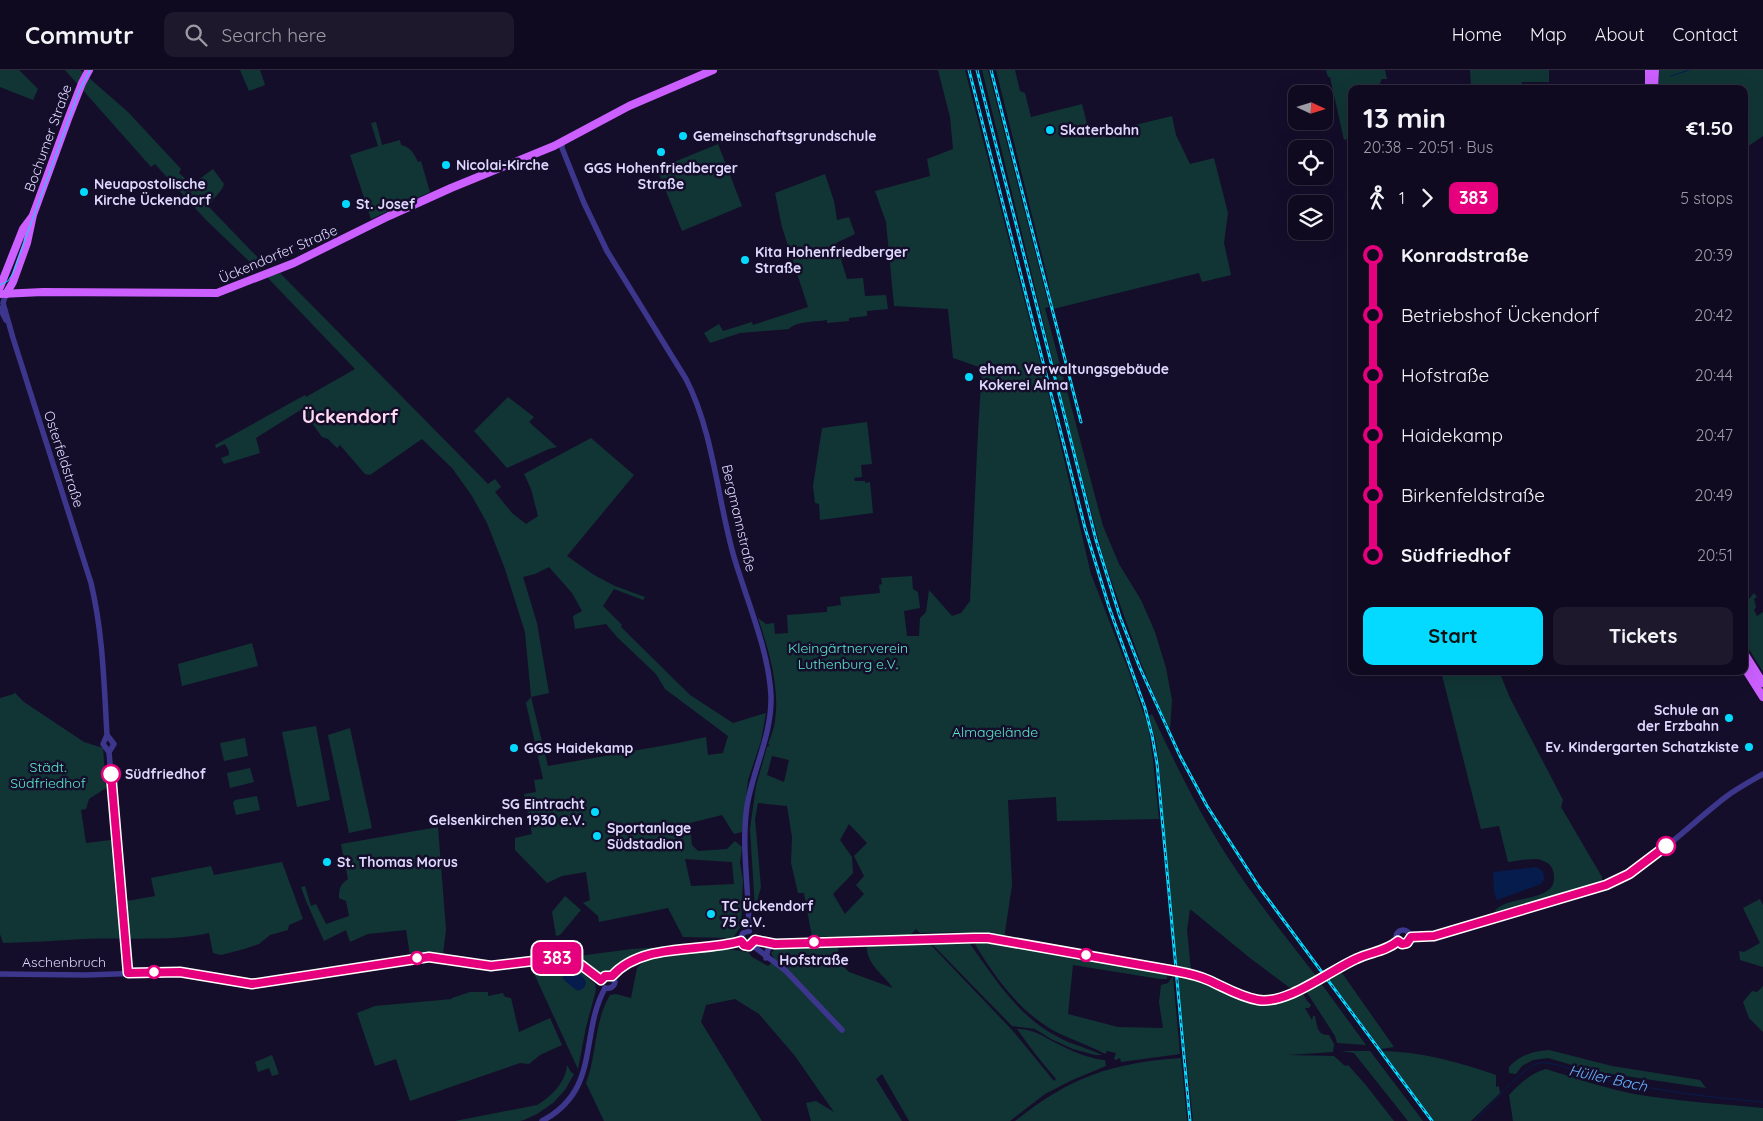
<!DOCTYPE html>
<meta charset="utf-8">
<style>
:root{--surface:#100a20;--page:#1e182d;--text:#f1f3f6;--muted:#9c9aa5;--line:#302b3e;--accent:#04daff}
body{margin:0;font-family:Quicksand,sans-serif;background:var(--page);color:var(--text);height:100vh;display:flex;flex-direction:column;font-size:19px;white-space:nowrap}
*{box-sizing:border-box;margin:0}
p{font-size:16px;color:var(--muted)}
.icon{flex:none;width:28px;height:28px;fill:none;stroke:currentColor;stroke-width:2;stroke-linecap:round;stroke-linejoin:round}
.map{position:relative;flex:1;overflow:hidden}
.sheet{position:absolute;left:1348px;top:15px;width:400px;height:590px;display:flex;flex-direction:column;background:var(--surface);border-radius:10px;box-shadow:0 5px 20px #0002,0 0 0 1px var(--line)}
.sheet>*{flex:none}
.badge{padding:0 10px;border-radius:8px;font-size:18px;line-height:32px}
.needle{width:32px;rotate:94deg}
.tools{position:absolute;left:1288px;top:15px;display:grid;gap:10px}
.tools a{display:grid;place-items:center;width:45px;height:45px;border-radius:10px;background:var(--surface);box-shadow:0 5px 20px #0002,0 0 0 1px var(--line);font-size:25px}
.map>.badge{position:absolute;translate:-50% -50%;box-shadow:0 0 0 2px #fff}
.legs{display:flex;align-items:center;gap:8px;height:55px;padding:0 15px;font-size:16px}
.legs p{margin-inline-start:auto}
.head{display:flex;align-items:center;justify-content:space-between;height:85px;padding:0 15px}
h1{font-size:28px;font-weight:800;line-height:38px}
.action{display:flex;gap:10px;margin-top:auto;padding:10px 15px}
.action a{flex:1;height:58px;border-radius:10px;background:var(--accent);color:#111;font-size:20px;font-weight:800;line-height:58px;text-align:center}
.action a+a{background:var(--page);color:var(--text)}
ul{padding:0 15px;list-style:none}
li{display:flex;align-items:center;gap:18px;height:60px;font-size:19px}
li i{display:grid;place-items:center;width:8px;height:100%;margin:0 6px;background:currentColor}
li i::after{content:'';width:12px;height:12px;margin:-6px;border:4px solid;border-radius:50%;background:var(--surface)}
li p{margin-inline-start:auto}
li:first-child i{background:linear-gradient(#0000 50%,currentColor 0)}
li:last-child i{background:linear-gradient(currentColor 50%,#0000 0)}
header{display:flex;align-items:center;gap:30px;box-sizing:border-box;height:70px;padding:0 25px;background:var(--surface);border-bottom:1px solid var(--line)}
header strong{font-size:24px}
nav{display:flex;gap:28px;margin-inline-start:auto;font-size:18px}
.search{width:350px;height:45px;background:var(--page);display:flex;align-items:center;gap:12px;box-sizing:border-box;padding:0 18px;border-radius:10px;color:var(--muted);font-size:19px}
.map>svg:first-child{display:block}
.green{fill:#113535;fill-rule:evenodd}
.water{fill:#061c4c}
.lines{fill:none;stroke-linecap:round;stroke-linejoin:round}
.stream{stroke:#061c4c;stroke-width:1}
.minor{stroke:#3d368d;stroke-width:5.5}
.major{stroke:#cb5fff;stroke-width:8}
.tram{stroke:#04daff;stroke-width:1}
.rail-casing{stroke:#04daff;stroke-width:3}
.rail{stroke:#150e2b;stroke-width:1;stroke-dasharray:4;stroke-linecap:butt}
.line-1-casing{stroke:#fff;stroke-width:11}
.line-1{stroke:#e6007e;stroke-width:8}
.poi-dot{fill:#04daff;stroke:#150e2b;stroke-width:2}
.stop-1-dot{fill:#fff;stroke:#e6007e;stroke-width:2.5}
.labels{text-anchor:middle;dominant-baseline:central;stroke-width:5;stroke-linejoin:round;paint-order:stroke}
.poi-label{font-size:14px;font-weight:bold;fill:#ded8ff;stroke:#150e2b;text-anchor:start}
.street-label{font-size:14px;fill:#ded8ff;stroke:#150e2b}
.park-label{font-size:14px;fill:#5ae9cc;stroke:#150e2b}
.stop-label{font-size:14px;font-weight:bold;fill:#ded8ff;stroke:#150e2b;text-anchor:start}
.water-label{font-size:15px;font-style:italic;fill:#66b1ff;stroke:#150e2b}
.district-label{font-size:19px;font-weight:bold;fill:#ffdaf0;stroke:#150e2b}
</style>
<header>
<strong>Commutr</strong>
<div class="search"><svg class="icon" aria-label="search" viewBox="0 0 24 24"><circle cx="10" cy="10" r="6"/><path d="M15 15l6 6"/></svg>Search here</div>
<nav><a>Home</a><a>Map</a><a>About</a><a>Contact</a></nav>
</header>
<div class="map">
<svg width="1763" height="1051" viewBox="0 0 1763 1051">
<rect width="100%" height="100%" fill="#150e2b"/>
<g class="green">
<polygon points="0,0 19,0 38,19 33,30 0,17"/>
<path d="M65,0H80L128,42L181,99L179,103L189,112L193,114L213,99L224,114C222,123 212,127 209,137L266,196L263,199L255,191L252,194L206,150L155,94L151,97Z"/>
<polygon points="240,0 260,0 265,15 249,21"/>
<path d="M938,0H965L1050,330L1091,504L1129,602L1148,656L1153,690L1159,749L1057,751L1056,727L1008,730L1012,815L1004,869C976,862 950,862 920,863L916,859L910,865L812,867L804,823H798L791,793L792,767L787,736L758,733L755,749L761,817L755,839L750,759L756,716L767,677L770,675L768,674C771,666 774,659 775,651C780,618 769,580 758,548L766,554L774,553L775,564L788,563L787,545L827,542V537L841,535L840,527L880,523L879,515L882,514L881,508L912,506L913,519L918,522L920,538L904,541L907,566H919L920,548L926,542L929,520L952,546L961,543L970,531L978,362L982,298L953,288L948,239L894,236L886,152L875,121L930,106L927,89L953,79L950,47ZM772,686L789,690L784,712L767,705ZM849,754L867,773L854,786L864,806L856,815L864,824L845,844L833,824L853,803L852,787L840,770Z"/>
<polygon points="982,0 988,0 1049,237 1045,238 1103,456 1119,494 1141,530 1155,562 1166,598 1172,630 1170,659 1162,643 1141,593 1104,490 1070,361"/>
<polygon points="996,0 1015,0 1020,21 1025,23 1031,47 1082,34 1090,66 1172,46 1176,65 1190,94 1214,88 1228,143 1224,173 1231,205 1202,212 1199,203 1053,239 1048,210"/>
<polygon points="1326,0 1385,0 1387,9 1382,9 1377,19 1351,19 1351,67 1344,70 1330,7 1328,7"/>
<polygon points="1470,0 1549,0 1549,12 1522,12 1521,19 1471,19"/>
<polygon points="1659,0 1763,0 1763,66 1744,79 1744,19 1658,19"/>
<path d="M376,52L382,75L400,70L401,75C411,77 414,84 418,92L421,91L430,122L371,149L350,85L378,76L371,53Z"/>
<polygon points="718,74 742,136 682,161 657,99"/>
<path d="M825,104L834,131L837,150L849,147L855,164L836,173L847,209L863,208L865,226L886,225L888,239L867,241V246L849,248V251L827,253V250C816,252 796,251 789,259L740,263L710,273L704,263L719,254L723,261L752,252L753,255L808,237L782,157L775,123Z"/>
<path d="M280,203L488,414L495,409L501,417L495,422L512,443L526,454L538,446L531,419L524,404L591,368L634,405L567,486L594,505L615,516L645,527L643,530L614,519L603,536L622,555L621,557L690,625L733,653L766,643L761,671L748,710L742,762L734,764L722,745L690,753L692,775L698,781L727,779L735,771L742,777L740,793L743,810L741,856L733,868L683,867L668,838L599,852L598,846L583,833L590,830L586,802L562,806L547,813L515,780V768L532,764L524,724L536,722L534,710L543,709L526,633L531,627L525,562L505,499L487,453L472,426L452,398L422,369L370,405L365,404L340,375L337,378L328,369L322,367L302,339L256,368L260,383L224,394L221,388L229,385V381L225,374L216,378L215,375L305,325L306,327L355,299L267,207ZM549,497L572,523L582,541L573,546L575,559L606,554L617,567L656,604L665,619L728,666L723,683L708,685L706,667L678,673L548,696L531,627L549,623L537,553L523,507L535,504ZM685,789L732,792L734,814L691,816Z"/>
<polygon points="508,327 534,347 529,352 557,377 549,379 507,398 474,361"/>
<polygon points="867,352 872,394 861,395 862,407 854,408 855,411 865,411 865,413 870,412 873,443 820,450 819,434 815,433 813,416 822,358"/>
<polygon points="1744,522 1748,530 1754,523 1757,527 1754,529 1756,537 1754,540 1757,546 1763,542 1763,602 1744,571"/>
<polygon points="252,573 258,596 182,616 178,594"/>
<path d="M1441,601H1499L1510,628L1563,730L1561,737L1602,807V812L1494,842C1504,825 1555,833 1554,808C1554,803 1553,798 1549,794C1545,791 1540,789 1535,789C1526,789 1516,791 1508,792L1499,756L1481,759Z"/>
<path d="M14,622L24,632L84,672L103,678L106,718L89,729L86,739L81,740L86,773L111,770L116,833L155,826L151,808L211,796L214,805L282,792L303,849L289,855L288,860L270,865L259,874L244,879L221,885L213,883L209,863C167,872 126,867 83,869C56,871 30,872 3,873L0,864V628L14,624Z"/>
<path d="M1152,644C1175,693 1198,741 1227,786C1254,828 1285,866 1316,906L1290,918L1250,888L1190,839L1187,860L1191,900L1176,896L1159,693L1156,671L1149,646Z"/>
<polygon points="316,656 330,730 297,737 282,662"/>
<polygon points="350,658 372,758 349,763 328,665"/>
<polygon points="245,668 248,686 224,691 220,673"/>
<polygon points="250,698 254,712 230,718 227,703"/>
<polygon points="257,726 260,740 236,745 233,733 235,730"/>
<path d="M438,757L446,860L443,884L424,883L410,885L406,860L368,864L350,872L346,860L324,871L306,831L301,817L305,816L311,836L316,834L326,854L349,846L346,831L339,828C339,818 340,815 348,809L341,774Z"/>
<polygon points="565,826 581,840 560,865 556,866 552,842"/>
<polygon points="1760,829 1763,835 1763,897 1740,890 1739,881 1744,882 1760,873 1743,838"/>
<path d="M929,873L1012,960L1054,1011L1056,1009C1042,993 1029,976 1017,959C1035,958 1048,970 1064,977C1076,983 1092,989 1105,990L1106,996L1070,1011L1045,1024L1010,1051H909L882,1004L876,1009L902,1051H811L806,1033L816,1031L834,1042L795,986L759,944L735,929L706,935L701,952L762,1051H604L586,1013C597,985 594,951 610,925L616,924L631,928L637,898L644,891L718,878L748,882L752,887L768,896L775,890L771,883L775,879L838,876L839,892L849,902L893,918C884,905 866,894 867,876Z"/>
<path d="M980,873L1007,875L1074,889L1122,895L1167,905V909H1160L1073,895L1068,944L1118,957L1163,958L1159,932L1161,915L1168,913L1173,906L1180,984L1121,992L1120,988L1116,990L1114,989L1116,983L1107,981L1105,984C1089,975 1072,970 1056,962C1021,943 995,908 975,874Z"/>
<path d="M932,874H970C996,910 1019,948 1060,968C1073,975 1088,978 1102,985H1095L1073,979L1051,969L1035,959L1012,956Z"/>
<path d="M679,876C665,882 647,881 632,888C622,892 612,905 600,904C593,903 586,894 582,889V886L586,885L632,879Z"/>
<polygon points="554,892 575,897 595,914 596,920 586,957 578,999 532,899 532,897 535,894"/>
<polygon points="1342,903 1394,977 1381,979 1328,908"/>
<path d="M1178,906L1195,910L1247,933C1270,938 1281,932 1302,922L1307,931L1311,935L1309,938H1305L1312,950L1313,946H1315C1317,955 1317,966 1329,965L1334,974L1333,982L1288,985L1334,986L1345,996L1348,995L1365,1014L1394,1051H1193Z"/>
<polygon points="1320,912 1366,975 1337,973 1335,966 1306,921"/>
<polygon points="1763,916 1763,962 1749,948 1743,932 1752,921 1757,922"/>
<polygon points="470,922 488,922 488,926 503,923 505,927 511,928 519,962 550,948 562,975 540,985 529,994 520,993 410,1031 396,989 375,996 357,943 375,936 452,929 452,928"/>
<path d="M1549,980L1612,996L1700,1010L1706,1018L1592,1001L1548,988L1533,990L1522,996L1516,1004L1509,1003V997C1520,985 1533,981 1549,980Z"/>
<polygon points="1341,981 1370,981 1423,1051 1408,1051 1354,983"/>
<path d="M1382,981C1422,982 1459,992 1496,1005V1017L1499,1016L1500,1023L1471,1051H1434Z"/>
<polygon points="272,985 279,1004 272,1006 269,998 258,1002 255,992"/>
<path d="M1181,988L1187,1051H1015C1070,1007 1111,993 1181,988Z"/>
<path d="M567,995L571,1002L574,1004L565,1020L553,1033L537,1044L524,1050L520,1051H455L537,1035C551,1027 566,1012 567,995Z"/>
<path d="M1546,999C1575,1008 1604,1018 1634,1024C1676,1031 1720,1034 1763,1038V1051H1513L1509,1025C1520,1014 1530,1003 1546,999Z"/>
</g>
<g class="water">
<path d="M1536,797C1542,799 1544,803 1544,809L1541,814L1497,830L1494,822L1493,802Z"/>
<path d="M567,902C575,901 584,904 586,913L584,918L578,921L572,917L562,908Z"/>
</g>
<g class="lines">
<g class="stream">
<polyline points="1671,6 1689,0"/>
<path d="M1475,1051C1488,1038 1523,996 1539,993C1553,990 1595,1008 1612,1011C1662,1021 1713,1028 1763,1032"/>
</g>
<g class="minor">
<path d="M562,71V78L584,133L607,181L686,309C714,364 717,428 734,487C747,531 769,581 771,626C772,665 753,699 747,736C741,776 749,820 749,861"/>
<path d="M6,224L3,233L13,268L91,513C103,563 104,614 107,665L114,674L109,682L128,903"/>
<polyline points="0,238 6,250"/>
<polyline points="107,665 103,674 109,682"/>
<circle cx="1403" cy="867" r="7"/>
<path d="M1411,867L1434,866L1599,817C1649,799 1685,758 1727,726C1738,718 1751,711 1763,704"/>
<polyline points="755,870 775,874 964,868 988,868 1190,904 1247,927 1262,930 1283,927 1308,916 1356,889 1385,880 1398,871"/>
<polyline points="741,871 741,867 743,863 749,861"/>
<polyline points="752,875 786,901 842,960"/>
<polyline points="766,888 768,879 775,874"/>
<path d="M0,904L86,905L172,902L246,914L266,913L417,888H436L491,896L558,888C580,889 584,900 601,910"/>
<path d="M612,906C644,871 700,883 741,871"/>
<path d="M605,918C610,919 614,917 615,912L612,906"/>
<path d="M542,1051C601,1020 579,966 605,918"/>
</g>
<g class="major">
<polyline points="1649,19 1649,0"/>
<polyline points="1654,19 1655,0"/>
<polyline points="0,217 23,159 32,147"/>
<polyline points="0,224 43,222 217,223 294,193 389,146 451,118 554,76 629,36 713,0"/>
<polyline points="6,224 13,212 27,173 33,145 68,49 82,13 89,0"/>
<polyline points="1744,583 1763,613"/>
<polyline points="1744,597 1763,627"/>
</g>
<polyline class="tram" points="0,215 8,211 13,203 79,21 90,0"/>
<defs>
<g id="rail">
<polyline points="969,0 1085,458 1109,537 1145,638 1152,665 1157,693 1190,1051"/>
<polyline points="977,0 1096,470 1120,547 1140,598 1180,686 1207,736 1259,817 1432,1051"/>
<polyline points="991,0 1081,352"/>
</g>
</defs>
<use href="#rail" class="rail-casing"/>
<use href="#rail" class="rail"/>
</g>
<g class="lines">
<defs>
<path id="line-1" d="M111,704L128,903L180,902L252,914L429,887L491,896L558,888L576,891L601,910L605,906H612C642,872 701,883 741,871L744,875L749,876L755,870L775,874L974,868H988L1175,901C1186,903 1197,905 1208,910C1224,917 1240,927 1258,930C1287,935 1329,901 1356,889C1370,882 1385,882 1398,871L1402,874L1407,873L1411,867L1434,866L1606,815L1629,804L1666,776"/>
</defs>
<use href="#line-1" class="line-1-casing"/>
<use href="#line-1" class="line-1"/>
</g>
<g class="poi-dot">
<circle cx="1050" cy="60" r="5"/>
<circle cx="683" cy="66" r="5"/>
<circle cx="661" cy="82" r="5"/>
<circle cx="446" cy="95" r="5"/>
<circle cx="84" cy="122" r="5"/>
<circle cx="346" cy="134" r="5"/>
<circle cx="745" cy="190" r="5"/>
<circle cx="969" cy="307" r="5"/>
<circle cx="1729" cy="648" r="5"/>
<circle cx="1749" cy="677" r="5"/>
<circle cx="514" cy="678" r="5"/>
<circle cx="595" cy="742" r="5"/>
<circle cx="597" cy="766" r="5"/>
<circle cx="327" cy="792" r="5"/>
<circle cx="711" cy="844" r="5"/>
</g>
<g class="stop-1-dot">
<circle cx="111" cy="704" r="9"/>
<circle cx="1666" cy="776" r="9"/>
<circle cx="814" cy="872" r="6"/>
<circle cx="1086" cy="885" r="6"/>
<circle cx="417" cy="888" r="6"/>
<circle cx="154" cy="902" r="6"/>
</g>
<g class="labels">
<g class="poi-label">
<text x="1060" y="60">Skaterbahn</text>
<text x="693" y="66">Gemeinschaftsgrundschule</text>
<text x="456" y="95">Nicolai-Kirche</text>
<text x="661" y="98" text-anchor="middle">GGS Hohenfriedberger<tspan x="661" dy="16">Straße</tspan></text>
<text x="94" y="114">Neuapostolische<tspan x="94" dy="16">Kirche Ückendorf</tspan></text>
<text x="356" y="134">St. Josef</text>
<text x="755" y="182">Kita Hohenfriedberger<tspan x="755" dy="16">Straße</tspan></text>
<text x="979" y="299">ehem. Verwaltungsgebäude<tspan x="979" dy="16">Kokerei Alma</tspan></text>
<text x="1719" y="640" text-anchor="end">Schule an<tspan x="1719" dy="16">der Erzbahn</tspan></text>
<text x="1739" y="677" text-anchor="end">Ev. Kindergarten Schatzkiste</text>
<text x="524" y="678">GGS Haidekamp</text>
<text x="585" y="734" text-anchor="end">SG Eintracht<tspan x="585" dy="16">Gelsenkirchen 1930 e.V.</tspan></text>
<text x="607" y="758">Sportanlage<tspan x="607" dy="16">Südstadion</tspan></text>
<text x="337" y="792">St. Thomas Morus</text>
<text x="721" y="836">TC Ückendorf<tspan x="721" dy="16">75 e.V.</tspan></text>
</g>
<g class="street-label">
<text transform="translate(48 68) rotate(-70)">Bochumer Straße</text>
<text transform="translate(278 184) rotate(-23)">Ückendorfer Straße</text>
<text transform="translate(64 389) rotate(72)">Osterfeldstraße</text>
<text transform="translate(739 448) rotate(77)">Bergmannstraße</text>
<text x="64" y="892">Aschenbruch</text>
</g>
<g class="park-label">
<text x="848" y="578">Kleingärtnerverein<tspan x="848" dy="16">Luthenburg e.V.</tspan></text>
<text x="995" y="662">Almagelände</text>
<text x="48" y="697">Städt.<tspan x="48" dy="16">Südfriedhof</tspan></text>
</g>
<g class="stop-label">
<text x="125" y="704">Südfriedhof</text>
<text x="814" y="890" text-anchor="middle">Hofstraße</text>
</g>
<g class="water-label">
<text transform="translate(1608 1008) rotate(12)">Hüller Bach</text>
</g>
<g class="district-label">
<text x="350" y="346">Ückendorf</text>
</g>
</g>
</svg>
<div class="tools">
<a><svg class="needle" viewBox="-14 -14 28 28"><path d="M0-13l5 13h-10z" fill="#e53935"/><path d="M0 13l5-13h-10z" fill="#9c9aa5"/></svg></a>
<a><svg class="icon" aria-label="locate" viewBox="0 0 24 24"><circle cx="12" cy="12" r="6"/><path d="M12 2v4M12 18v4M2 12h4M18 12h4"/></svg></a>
<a><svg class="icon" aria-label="layers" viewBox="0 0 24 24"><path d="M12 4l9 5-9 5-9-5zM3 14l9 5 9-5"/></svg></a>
</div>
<b class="badge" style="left:557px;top:888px;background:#e6007e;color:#fff">383</b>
<section class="sheet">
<div class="head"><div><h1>13 min</h1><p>20:38 – 20:51 · Bus</p></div><b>€1.50</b></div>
<div class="legs"><svg class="icon" aria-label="walk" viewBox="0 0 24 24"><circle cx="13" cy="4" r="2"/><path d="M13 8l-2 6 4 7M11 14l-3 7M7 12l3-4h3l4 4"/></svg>1<svg class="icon" aria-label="forward" viewBox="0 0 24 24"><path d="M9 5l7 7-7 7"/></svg><b class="badge" style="background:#e6007e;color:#fff">383</b><p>5 stops</p></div>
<ul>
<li><i style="color:#e6007e"></i><b>Konradstraße</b><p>20:39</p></li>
<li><i style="color:#e6007e"></i><span>Betriebshof Ückendorf</span><p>20:42</p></li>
<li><i style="color:#e6007e"></i><span>Hofstraße</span><p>20:44</p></li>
<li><i style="color:#e6007e"></i><span>Haidekamp</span><p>20:47</p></li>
<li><i style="color:#e6007e"></i><span>Birkenfeldstraße</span><p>20:49</p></li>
<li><i style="color:#e6007e"></i><b>Südfriedhof</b><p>20:51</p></li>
</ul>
<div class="action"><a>Start</a><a>Tickets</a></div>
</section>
</div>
